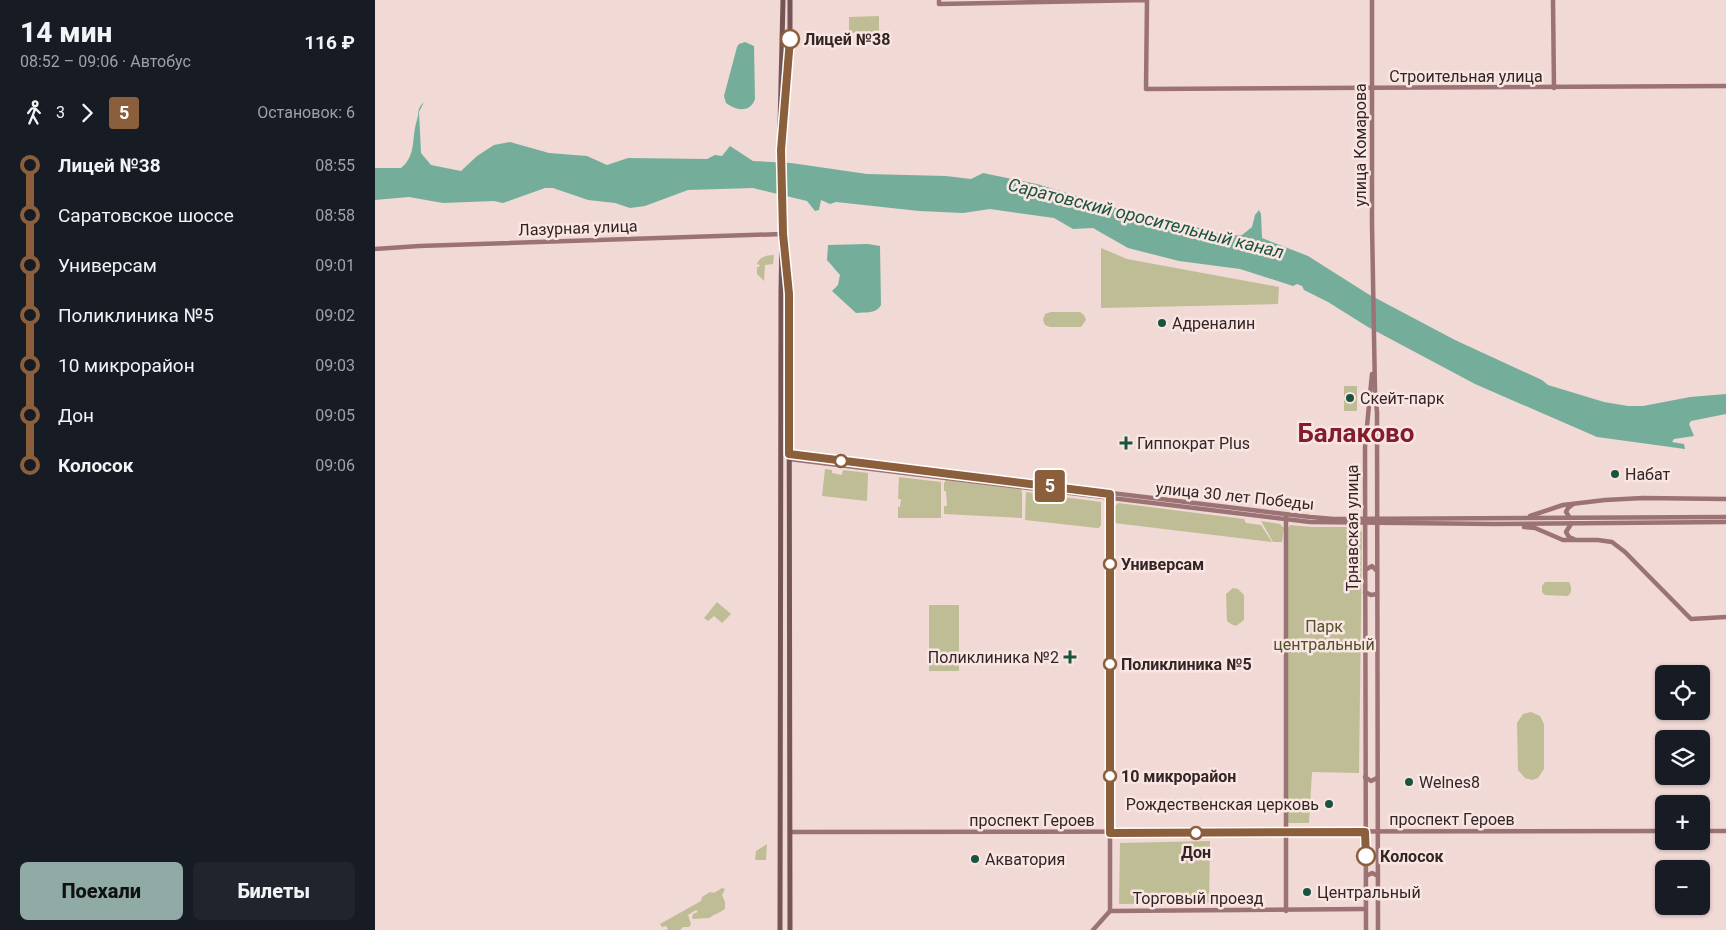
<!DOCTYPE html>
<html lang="ru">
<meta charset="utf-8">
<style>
:root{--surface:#171b24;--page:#20242c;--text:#f1f3f6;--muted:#9ea1a6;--accent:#90aba5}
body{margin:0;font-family:Roboto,sans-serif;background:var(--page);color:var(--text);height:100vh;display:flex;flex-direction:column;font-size:19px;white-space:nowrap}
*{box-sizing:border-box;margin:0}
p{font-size:16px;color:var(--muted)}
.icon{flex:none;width:28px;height:28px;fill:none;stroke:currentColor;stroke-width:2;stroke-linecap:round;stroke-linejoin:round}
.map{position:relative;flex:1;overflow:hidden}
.drawer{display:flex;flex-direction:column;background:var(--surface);width:375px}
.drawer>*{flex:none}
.badge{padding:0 10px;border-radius:4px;font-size:18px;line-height:32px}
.tools{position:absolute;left:1280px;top:665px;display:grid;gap:10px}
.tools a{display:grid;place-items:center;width:55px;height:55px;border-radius:8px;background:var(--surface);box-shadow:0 1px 4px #0004;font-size:25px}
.map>.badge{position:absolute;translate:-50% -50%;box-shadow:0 0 0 2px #fff}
.legs{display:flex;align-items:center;gap:8px;height:55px;padding:0 20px;font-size:16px}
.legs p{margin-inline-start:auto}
.overview{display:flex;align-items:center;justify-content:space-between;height:85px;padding:0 20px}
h1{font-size:28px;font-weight:800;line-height:38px}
.cta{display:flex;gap:10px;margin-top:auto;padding:10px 20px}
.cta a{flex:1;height:58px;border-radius:8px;background:var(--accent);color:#111;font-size:20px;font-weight:800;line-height:58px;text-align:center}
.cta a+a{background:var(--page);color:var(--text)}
ul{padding:0 20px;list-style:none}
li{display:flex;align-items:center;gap:18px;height:50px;font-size:19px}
li i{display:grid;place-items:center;width:8px;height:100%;margin:0 6px;background:currentColor}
li i::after{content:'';width:12px;height:12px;margin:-6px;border:4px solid;border-radius:50%;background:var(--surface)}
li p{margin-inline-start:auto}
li:first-child i{background:linear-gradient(#0000 50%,currentColor 0)}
li:last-child i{background:linear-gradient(currentColor 50%,#0000 0)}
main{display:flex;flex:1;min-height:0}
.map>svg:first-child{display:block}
.green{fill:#bfbd95}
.water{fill:#74ae9a}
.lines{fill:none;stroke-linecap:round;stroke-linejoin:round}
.secondary{stroke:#9c7374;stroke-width:4.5}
.primary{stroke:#755556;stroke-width:5}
.line-1-casing{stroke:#fff;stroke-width:11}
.line-1{stroke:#8b5e3c;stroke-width:8}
.stop-1-dot{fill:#fff;stroke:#8b5e3c;stroke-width:2.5}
.poi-dot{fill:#1a5441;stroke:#f9e5e1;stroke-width:2}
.labels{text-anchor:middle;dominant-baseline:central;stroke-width:5;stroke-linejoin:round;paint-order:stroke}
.stop-label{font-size:16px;font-weight:bold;fill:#332425;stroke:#f9e5e1;text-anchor:start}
.street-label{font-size:16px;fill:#332425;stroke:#f9e5e1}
.poi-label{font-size:16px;fill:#332425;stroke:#f9e5e1;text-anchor:start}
.park-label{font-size:16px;fill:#515028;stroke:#f9e5e1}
.water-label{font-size:18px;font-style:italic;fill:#1a5441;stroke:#f9e5e1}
.town-label{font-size:26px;font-weight:bold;fill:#831c2c;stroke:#f9e5e1}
</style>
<main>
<section class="drawer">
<div class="overview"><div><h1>14 мин</h1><p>08:52 – 09:06 · Автобус</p></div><b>116 ₽</b></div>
<div class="legs"><svg class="icon" aria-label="walk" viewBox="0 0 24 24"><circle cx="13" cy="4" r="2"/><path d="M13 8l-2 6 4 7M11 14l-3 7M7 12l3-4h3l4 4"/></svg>3<svg class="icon" aria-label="forward" viewBox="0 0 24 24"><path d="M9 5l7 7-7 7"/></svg><b class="badge" style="background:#8b5e3c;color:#fff">5</b><p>Остановок: 6</p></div>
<ul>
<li><i style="color:#8b5e3c"></i><b>Лицей №38</b><p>08:55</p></li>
<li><i style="color:#8b5e3c"></i><span>Саратовское шоссе</span><p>08:58</p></li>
<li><i style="color:#8b5e3c"></i><span>Универсам</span><p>09:01</p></li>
<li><i style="color:#8b5e3c"></i><span>Поликлиника №5</span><p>09:02</p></li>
<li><i style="color:#8b5e3c"></i><span>10 микрорайон</span><p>09:03</p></li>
<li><i style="color:#8b5e3c"></i><span>Дон</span><p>09:05</p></li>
<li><i style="color:#8b5e3c"></i><b>Колосок</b><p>09:06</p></li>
</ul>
<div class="cta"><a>Поехали</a><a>Билеты</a></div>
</section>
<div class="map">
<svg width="1351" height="930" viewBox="0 0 1351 930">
<rect width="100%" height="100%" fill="#f1d9d5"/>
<g class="green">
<polygon points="504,16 504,33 474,33 474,17"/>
<polygon points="726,248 752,259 904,287 903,304 726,308"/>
<path d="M399,255L398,264L390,265L389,281L382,274V267H384L385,265L382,264C384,257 392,255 399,255Z"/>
<polygon points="676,312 705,312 709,315 711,320 706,327 675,327 670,325 668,320 670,314"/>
<rect x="969" y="386" width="13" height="25"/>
<polygon points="450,469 457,470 457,473 467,475 468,470 493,473 492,501 447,496"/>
<polygon points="524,477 566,482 566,518 523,518 523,507 525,507 526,499 523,499"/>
<polygon points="571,480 646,489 647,493 647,518 569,514 569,506 572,506 571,491 569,491 569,483"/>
<polygon points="651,492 726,502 726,525 724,528 722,528 650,520"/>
<polygon points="743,503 869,519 871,523 886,525 897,542 739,523 739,507"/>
<polygon points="886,521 905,524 909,528 907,542 898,542"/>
<polygon points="915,525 937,527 983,527 987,532 984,773 937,772 934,823 912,823 912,529"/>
<path d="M1170,582H1194C1197,588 1197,592 1193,596L1170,595L1167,592V586Z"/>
<polygon points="858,588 863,589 869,595 869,620 861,626 856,624 852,621 851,594"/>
<polygon points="342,602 356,614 347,623 339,616 333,621 329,618"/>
<rect x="554" y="605" width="30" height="66"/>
<polygon points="1156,712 1165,716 1169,724 1169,769 1163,778 1157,780 1150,778 1143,770 1142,723 1148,714"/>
<polygon points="835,841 834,903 744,904 745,843"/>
<polygon points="392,844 391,860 380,860 381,851"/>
<path d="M347,888L350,889L347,895L350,902V909C345,913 339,914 334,918L318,919L317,918L318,914L323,912L321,910L313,915L316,924L314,927H308L305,930H291L293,929L291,926L287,927L285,924L326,901L327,897L335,892L339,893Z"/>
</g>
<g class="water">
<path d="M370,42L379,46L380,99C375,113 361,111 351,103L349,96L362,47L364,44Z"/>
<path d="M49,102L44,112L46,153L56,165L86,171L102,156L119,145L135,142L174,153L212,156L232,165L253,158L332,159L340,155L347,156L355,146L378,161L416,163L492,174L571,176L596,179L608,173L662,184L751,211L794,219L851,236L867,235L877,227L880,215L884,210L886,214L887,238L933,256L993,294L1080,340L1167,380L1173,385L1229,402L1253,406H1268L1315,397L1351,394V414L1316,421L1314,424L1319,436L1299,439L1297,442L1309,444L1310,449L1222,437L1100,384L993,327L953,302L929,290L927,286L922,284L918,286L865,269L804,261L753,248L718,228L698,229L679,218L615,209L588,213L544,211L461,202L455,204L446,200L444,210L440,211L432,201L378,188L313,190L270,206L255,208L240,203L213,200L178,188H170L128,203L119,201L68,203L34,197L0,200V168H26C42,155 36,138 42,120C45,111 41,110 49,102Z"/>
<path d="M493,244L505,246L506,305C501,314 491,312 481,313L457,291L463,285L465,275L452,260L453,245Z"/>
</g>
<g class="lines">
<g class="secondary">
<polyline points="564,0 564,4 772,0 771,89 1351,86"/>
<polyline points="997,0 997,224 1000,391 1002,412 1003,930"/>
<polyline points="1178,0 1179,88"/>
<polyline points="0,249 44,246 407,234"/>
<polyline points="414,454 935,517 959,519 1351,517"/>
<polyline points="414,459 935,522 1121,524 1351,522"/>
<polyline points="1155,516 1188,505 1230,500 1268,498 1351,499"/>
<polyline points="1195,518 1191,512 1193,508 1197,505"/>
<polyline points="1196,524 1191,532 1194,537 1199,539"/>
<polyline points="1149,527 1160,528 1188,540 1223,540 1237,542 1250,552 1316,619 1351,617"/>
<polyline points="990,570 997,566 1002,571"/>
<polyline points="990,592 996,595 1002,594"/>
<polyline points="990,777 996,781 1002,778"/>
<polyline points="1326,831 1351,831"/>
<polyline points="415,832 1289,831"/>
<polyline points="991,876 997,873 1003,876"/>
<polyline points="735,911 991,909"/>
<polyline points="911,911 911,517"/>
<polyline points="718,930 735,911 735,495"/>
<polyline points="991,930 990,447 997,374"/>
</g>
<g class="primary">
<polyline points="408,125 415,44 415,0"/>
<polyline points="410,253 414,294 415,930"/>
<polyline points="405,930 406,293 407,234 405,126 408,0"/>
</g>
</g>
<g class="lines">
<defs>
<polyline id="line-1" points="415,39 406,150 408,234 414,294 414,454 735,494 735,833 990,832 991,856"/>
</defs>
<use href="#line-1" class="line-1-casing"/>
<use href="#line-1" class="line-1"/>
</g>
<g class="stop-1-dot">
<circle cx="415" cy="39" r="9"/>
<circle cx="466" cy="461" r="6"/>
<circle cx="735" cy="564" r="6"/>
<circle cx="735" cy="664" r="6"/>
<circle cx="735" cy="776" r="6"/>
<circle cx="821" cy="833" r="6"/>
<circle cx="991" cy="856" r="9"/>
</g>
<g class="poi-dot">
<circle cx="787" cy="323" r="5"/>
<circle cx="975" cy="398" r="5"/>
<path d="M748.5 435.5h5v5h5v5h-5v5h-5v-5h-5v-5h5z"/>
<circle cx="1240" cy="474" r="5"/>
<path d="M692.5 649.5h5v5h5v5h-5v5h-5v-5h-5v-5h5z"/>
<circle cx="1034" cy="782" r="5"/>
<circle cx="954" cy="804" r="5"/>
<circle cx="600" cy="859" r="5"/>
<circle cx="932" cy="892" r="5"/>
</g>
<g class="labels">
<g class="stop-label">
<text x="429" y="39">Лицей №38</text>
<text x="746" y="564">Универсам</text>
<text x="746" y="664">Поликлиника №5</text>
<text x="746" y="776">10 микрорайон</text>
<text x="821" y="852" text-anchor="middle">Дон</text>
<text x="1005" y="856">Колосок</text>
</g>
<g class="street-label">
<text x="1091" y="76">Строительная улица</text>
<text transform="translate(985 145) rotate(-90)">улица Комарова</text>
<text transform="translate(203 228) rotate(-2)">Лазурная улица</text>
<text transform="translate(860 496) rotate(6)">улица 30 лет Победы</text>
<text transform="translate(977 528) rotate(-90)">Трнавская улица</text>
<text x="1077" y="819">проспект Героев</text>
<text x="657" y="820">проспект Героев</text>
<text x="823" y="898">Торговый проезд</text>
</g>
<g class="poi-label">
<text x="797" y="323">Адреналин</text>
<text x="985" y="398">Скейт-парк</text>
<text x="762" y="443">Гиппократ Plus</text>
<text x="1250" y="474">Набат</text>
<text x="684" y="657" text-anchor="end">Поликлиника №2</text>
<text x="1044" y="782">Welnes8</text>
<text x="944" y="804" text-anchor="end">Рождественская церковь</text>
<text x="610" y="859">Акватория</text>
<text x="942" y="892">Центральный</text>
</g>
<g class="park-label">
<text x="949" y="626">Парк<tspan x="949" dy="18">центральный</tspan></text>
</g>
<g class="water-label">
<text transform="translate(771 218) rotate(14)">Саратовский оросительный канал</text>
</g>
<g class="town-label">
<text x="981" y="433">Балаково</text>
</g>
</g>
</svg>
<div class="tools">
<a><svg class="icon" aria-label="locate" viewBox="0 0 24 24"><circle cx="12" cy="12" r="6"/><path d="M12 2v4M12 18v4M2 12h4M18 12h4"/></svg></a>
<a><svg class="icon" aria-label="layers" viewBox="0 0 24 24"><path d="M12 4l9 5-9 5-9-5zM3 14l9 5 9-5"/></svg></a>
<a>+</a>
<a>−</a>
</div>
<b class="badge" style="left:675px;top:486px;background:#8b5e3c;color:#fff">5</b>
</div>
</main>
